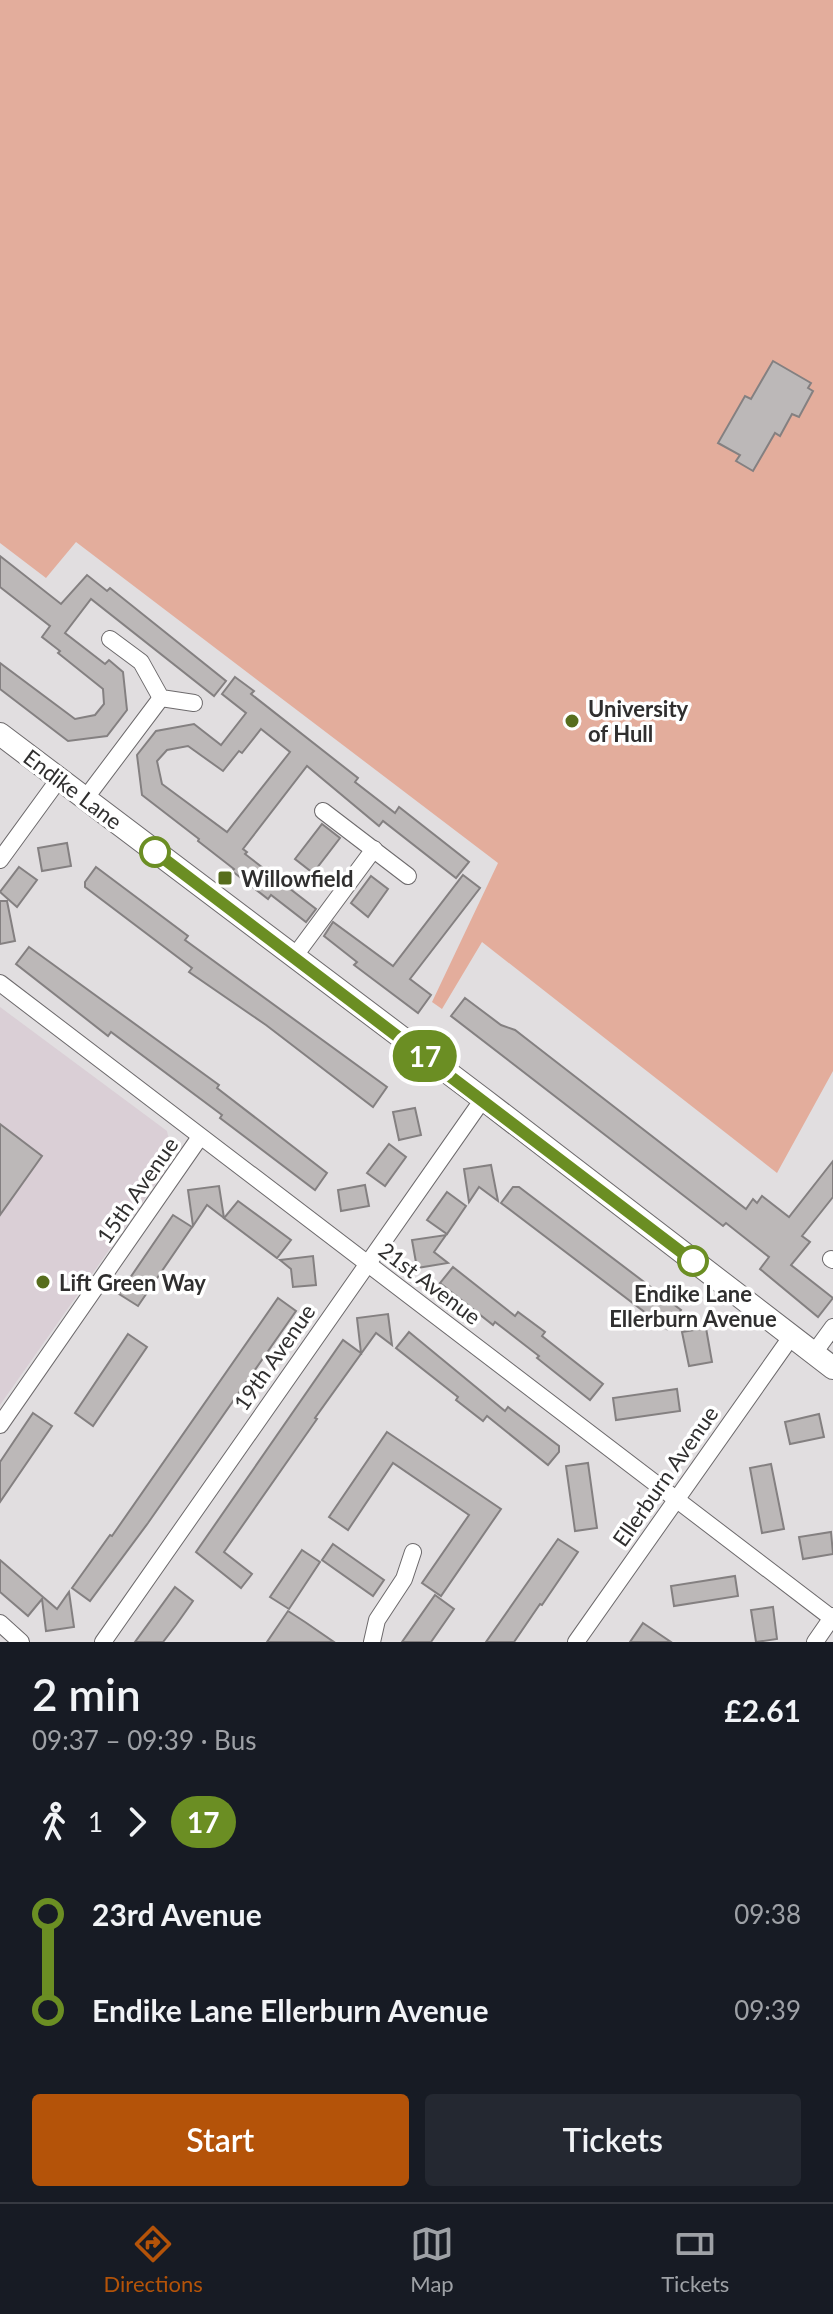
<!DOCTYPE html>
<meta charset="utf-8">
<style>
:root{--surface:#171b24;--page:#242831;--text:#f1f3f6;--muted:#9ea1a6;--line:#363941;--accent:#b45309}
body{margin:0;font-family:Lato,sans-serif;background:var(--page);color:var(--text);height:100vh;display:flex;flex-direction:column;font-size:30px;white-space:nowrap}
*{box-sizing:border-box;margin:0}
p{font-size:26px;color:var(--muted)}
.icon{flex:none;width:44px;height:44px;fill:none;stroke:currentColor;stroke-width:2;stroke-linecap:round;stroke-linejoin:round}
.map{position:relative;height:1642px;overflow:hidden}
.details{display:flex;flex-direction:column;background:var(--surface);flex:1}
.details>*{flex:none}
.badge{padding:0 16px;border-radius:26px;font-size:28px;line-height:52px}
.map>.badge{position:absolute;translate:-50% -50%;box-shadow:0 0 0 4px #fff}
.legs{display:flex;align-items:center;gap:12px;height:88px;padding:0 32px;font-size:26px}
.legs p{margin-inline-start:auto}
.summary{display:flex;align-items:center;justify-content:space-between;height:136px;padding:0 32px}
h1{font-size:44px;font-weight:600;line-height:60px}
.action{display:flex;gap:16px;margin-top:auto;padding:16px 32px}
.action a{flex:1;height:92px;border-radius:8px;background:var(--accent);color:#fff;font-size:32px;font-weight:600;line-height:92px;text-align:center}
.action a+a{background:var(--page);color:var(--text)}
ul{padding:0 32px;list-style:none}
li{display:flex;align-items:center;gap:28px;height:96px;font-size:30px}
li i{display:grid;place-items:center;width:12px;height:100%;margin:0 10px;background:currentColor}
li i::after{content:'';width:20px;height:20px;margin:-10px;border:6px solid;border-radius:50%;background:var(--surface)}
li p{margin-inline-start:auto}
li:first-child i{background:linear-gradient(#0000 50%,currentColor 0)}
li:last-child i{background:linear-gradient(currentColor 50%,#0000 0)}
.menu{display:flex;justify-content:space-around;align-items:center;height:112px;border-top:2px solid var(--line);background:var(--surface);font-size:22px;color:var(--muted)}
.menu a{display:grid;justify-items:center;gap:4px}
.menu .selected{color:var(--accent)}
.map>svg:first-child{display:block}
.built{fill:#dacfd6}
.green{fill:#e3ad9c}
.building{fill:#bcb8b8;stroke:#848081;stroke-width:2;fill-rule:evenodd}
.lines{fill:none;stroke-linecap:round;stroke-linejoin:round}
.street-casing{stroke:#6d6a6c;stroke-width:18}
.secondary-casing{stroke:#6d6a6c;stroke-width:24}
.street{stroke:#fff;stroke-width:16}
.secondary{stroke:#fff;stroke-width:22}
.line-1-casing{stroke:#fff;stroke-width:18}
.line-1{stroke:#6b8e23;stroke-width:12}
.poi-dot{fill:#576d1d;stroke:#fff;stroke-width:3}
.stop-1-dot{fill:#fff;stroke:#6b8e23;stroke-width:4}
.labels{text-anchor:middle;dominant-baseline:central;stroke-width:7;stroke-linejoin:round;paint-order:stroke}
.poi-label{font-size:22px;font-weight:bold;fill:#302f2f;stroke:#fff;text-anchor:start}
.street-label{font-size:22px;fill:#302f2f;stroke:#fff}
.stop-label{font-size:22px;font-weight:bold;fill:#302f2f;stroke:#fff}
</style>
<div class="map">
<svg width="833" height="1642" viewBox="0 0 833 1642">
<rect width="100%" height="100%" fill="#e1dee0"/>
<polygon class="built" points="0,1007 167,1131 173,1159 0,1405"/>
<polygon class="green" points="0,0 833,0 833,1071 777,1173 482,942 442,1009 432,1002 498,863 76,542 46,578 0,543"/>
<g class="building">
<polygon points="773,361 811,383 808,388 813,391 799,417 792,414 780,436 775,433 753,471 736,461 740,455 718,443 745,396 751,399"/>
<polygon points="0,556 61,604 87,575 107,591 110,588 226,681 214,696 91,599 65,633 105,664 109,660 123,672 127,710 107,736 68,741 0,689 0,663 75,719 95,715 104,704 103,689 58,653 60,651 42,637 50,626 0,587"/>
<path d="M235,677L254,691L251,694L358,778L355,782L395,813L399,807L469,862L456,878L383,821L379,826L307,766L243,849L247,852L245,854L316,909L306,922L271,895L268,899L232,871L234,869L198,841L199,839L142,795L137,755L156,731L194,724L221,745L246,713L222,694ZM261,729L290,752L227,832L162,784L157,761L167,750L188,746L223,771L239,751L242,753Z"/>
<polygon points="322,824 340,838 313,873 295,859"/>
<polygon points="67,843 71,866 42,871 38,848"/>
<polygon points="19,867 37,880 17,907 0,892"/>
<polygon points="96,867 188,936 185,940 387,1087 373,1107 266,1025 189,972 192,968 85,887 85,882"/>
<polygon points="463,875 480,888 410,979 431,995 418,1013 354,965 357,962 324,936 333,922 393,966"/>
<polygon points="371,876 388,889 368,917 351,903"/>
<polygon points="0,901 7,901 15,941 0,944"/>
<polygon points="29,947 219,1085 217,1088 327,1173 315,1190 220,1118 222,1115 111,1032 108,1036 16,964"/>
<polygon points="465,998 501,1025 515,1030 537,1047 746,1209 753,1199 757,1203 762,1196 789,1217 833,1161 833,1197 802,1236 810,1242 791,1265 833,1298 818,1317 760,1269 769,1257 726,1223 723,1226 451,1016"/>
<polygon points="415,1108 421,1135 399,1140 393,1112"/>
<polygon points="0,1124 42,1156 0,1215"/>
<polygon points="389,1144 406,1157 385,1186 367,1173"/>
<polygon points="491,1165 498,1201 479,1187 469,1202 464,1169"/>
<polygon points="365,1185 369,1206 341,1211 338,1190"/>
<polygon points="219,1186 224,1218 207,1205 193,1226 188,1190"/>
<polygon points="513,1187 519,1187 681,1310 667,1329 501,1203"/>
<polygon points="447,1192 466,1206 447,1234 427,1220"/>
<polygon points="238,1201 291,1240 277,1258 224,1218"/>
<polygon points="173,1215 192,1227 138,1306 119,1294"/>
<polygon points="446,1235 434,1252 448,1263 417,1268 412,1240"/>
<polygon points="313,1256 316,1285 293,1287 291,1269 280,1260"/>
<polygon points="453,1267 515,1316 518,1312 545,1332 542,1336 603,1384 590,1400 537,1358 539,1356 495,1322 493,1325 440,1283"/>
<polygon points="278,1298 296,1311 148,1523 90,1601 72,1588 110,1535 112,1536"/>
<polygon points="388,1314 392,1345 376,1333 315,1418 317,1419 224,1552 252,1574 241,1588 196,1552 343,1340 361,1353 357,1318"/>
<polygon points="706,1328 712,1362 689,1366 682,1332"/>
<polygon points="409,1332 505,1411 508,1407 559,1446 559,1452 548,1465 487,1416 483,1421 456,1400 458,1397 396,1348"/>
<polygon points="128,1334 147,1347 93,1426 75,1413"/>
<polygon points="677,1389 680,1411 616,1420 613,1398"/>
<polygon points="33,1413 52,1426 0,1502 0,1462"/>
<polygon points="819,1414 824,1437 790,1444 785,1422"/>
<polygon points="387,1432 501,1509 441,1596 422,1583 469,1515 393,1463 348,1530 329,1517"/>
<polygon points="588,1463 597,1528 575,1531 566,1466"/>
<polygon points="771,1464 784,1529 762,1533 750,1468"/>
<polygon points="831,1532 833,1554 803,1559 799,1537"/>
<polygon points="558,1539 578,1552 542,1605 540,1604 514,1642 486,1642"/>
<polygon points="333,1544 384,1580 373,1596 322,1560"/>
<polygon points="302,1550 320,1562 289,1609 270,1597"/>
<polygon points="0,1560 57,1609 69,1592 74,1627 46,1631 42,1599 28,1616 0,1592"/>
<polygon points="735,1576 738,1596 674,1606 671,1586"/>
<polygon points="175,1587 193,1601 176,1625 163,1642 135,1642"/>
<polygon points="435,1595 454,1609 431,1642 402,1642"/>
<polygon points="773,1607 777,1639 756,1642 751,1610"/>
<polygon points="288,1611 305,1622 334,1642 267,1642"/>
<polygon points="643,1623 671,1642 630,1642"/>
</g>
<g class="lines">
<defs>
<g id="street">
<polyline points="110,639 141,662 161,698 194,703"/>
<polyline points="85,799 161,698"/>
<polyline points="323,811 408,876"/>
<polyline points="0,860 59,779"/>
<polyline points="294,957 374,849"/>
<polyline points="0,983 833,1619"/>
<polyline points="831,1259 833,1260"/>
<polyline points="814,1353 833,1327"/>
<polyline points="0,1425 200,1137"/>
<polyline points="0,1623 21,1642"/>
<polyline points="103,1642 483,1099"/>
<polyline points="372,1642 377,1620 404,1579 413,1552"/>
<polyline points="576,1642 791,1337"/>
<polyline points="815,1642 833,1616"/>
</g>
<polyline id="secondary" points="0,734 483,1099 833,1368"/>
</defs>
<use href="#street" class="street-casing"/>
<use href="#secondary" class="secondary-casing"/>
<use href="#street" class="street"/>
<use href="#secondary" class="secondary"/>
</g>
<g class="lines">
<defs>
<polyline id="line-1" points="155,852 693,1261"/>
</defs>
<use href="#line-1" class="line-1-casing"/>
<use href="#line-1" class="line-1"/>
</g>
<g class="poi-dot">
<circle cx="572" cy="721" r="8"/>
<rect x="217" y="870" width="16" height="16" rx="4"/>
<circle cx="43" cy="1282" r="8"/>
</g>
<g class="stop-1-dot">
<circle cx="155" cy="852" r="14"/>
<circle cx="693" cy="1261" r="14"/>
</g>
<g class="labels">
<g class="poi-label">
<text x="588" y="708">University<tspan x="588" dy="25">of Hull</tspan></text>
<text x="241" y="878">Willowfield</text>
<text x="59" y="1282">Lift Green Way</text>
</g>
<g class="street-label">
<text transform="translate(73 789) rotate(37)">Endike Lane</text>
<text transform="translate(137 1190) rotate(-55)">15th Avenue</text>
<text transform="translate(430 1283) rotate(37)">21st Avenue</text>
<text transform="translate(274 1357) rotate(-55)">19th Avenue</text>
<text transform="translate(665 1476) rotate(-55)">Ellerburn Avenue</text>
</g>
<g class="stop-label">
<text x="693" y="1293">Endike Lane<tspan x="693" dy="25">Ellerburn Avenue</tspan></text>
</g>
</g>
</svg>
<b class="badge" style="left:425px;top:1056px;background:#6b8e23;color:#fff">17</b>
</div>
<section class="details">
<div class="summary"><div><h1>2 min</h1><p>09:37 – 09:39 · Bus</p></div><b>£2.61</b></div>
<div class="legs"><svg class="icon" aria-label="walk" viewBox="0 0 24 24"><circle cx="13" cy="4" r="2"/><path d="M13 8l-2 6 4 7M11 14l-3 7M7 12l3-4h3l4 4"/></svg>1<svg class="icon" aria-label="forward" viewBox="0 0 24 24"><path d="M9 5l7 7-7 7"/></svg><b class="badge" style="background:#6b8e23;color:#fff">17</b></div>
<ul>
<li><i style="color:#6b8e23"></i><b>23rd Avenue</b><p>09:38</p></li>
<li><i style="color:#6b8e23"></i><b>Endike Lane Ellerburn Avenue</b><p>09:39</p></li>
</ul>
<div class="action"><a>Start</a><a>Tickets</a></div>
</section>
<nav class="menu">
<a class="selected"><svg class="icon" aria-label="directions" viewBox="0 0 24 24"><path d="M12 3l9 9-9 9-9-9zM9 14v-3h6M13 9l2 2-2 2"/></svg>Directions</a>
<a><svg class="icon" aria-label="map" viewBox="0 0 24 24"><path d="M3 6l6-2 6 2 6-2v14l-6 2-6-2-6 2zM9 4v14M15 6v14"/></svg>Map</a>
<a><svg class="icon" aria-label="tickets" viewBox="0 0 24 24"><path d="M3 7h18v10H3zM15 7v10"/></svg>Tickets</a>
</nav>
